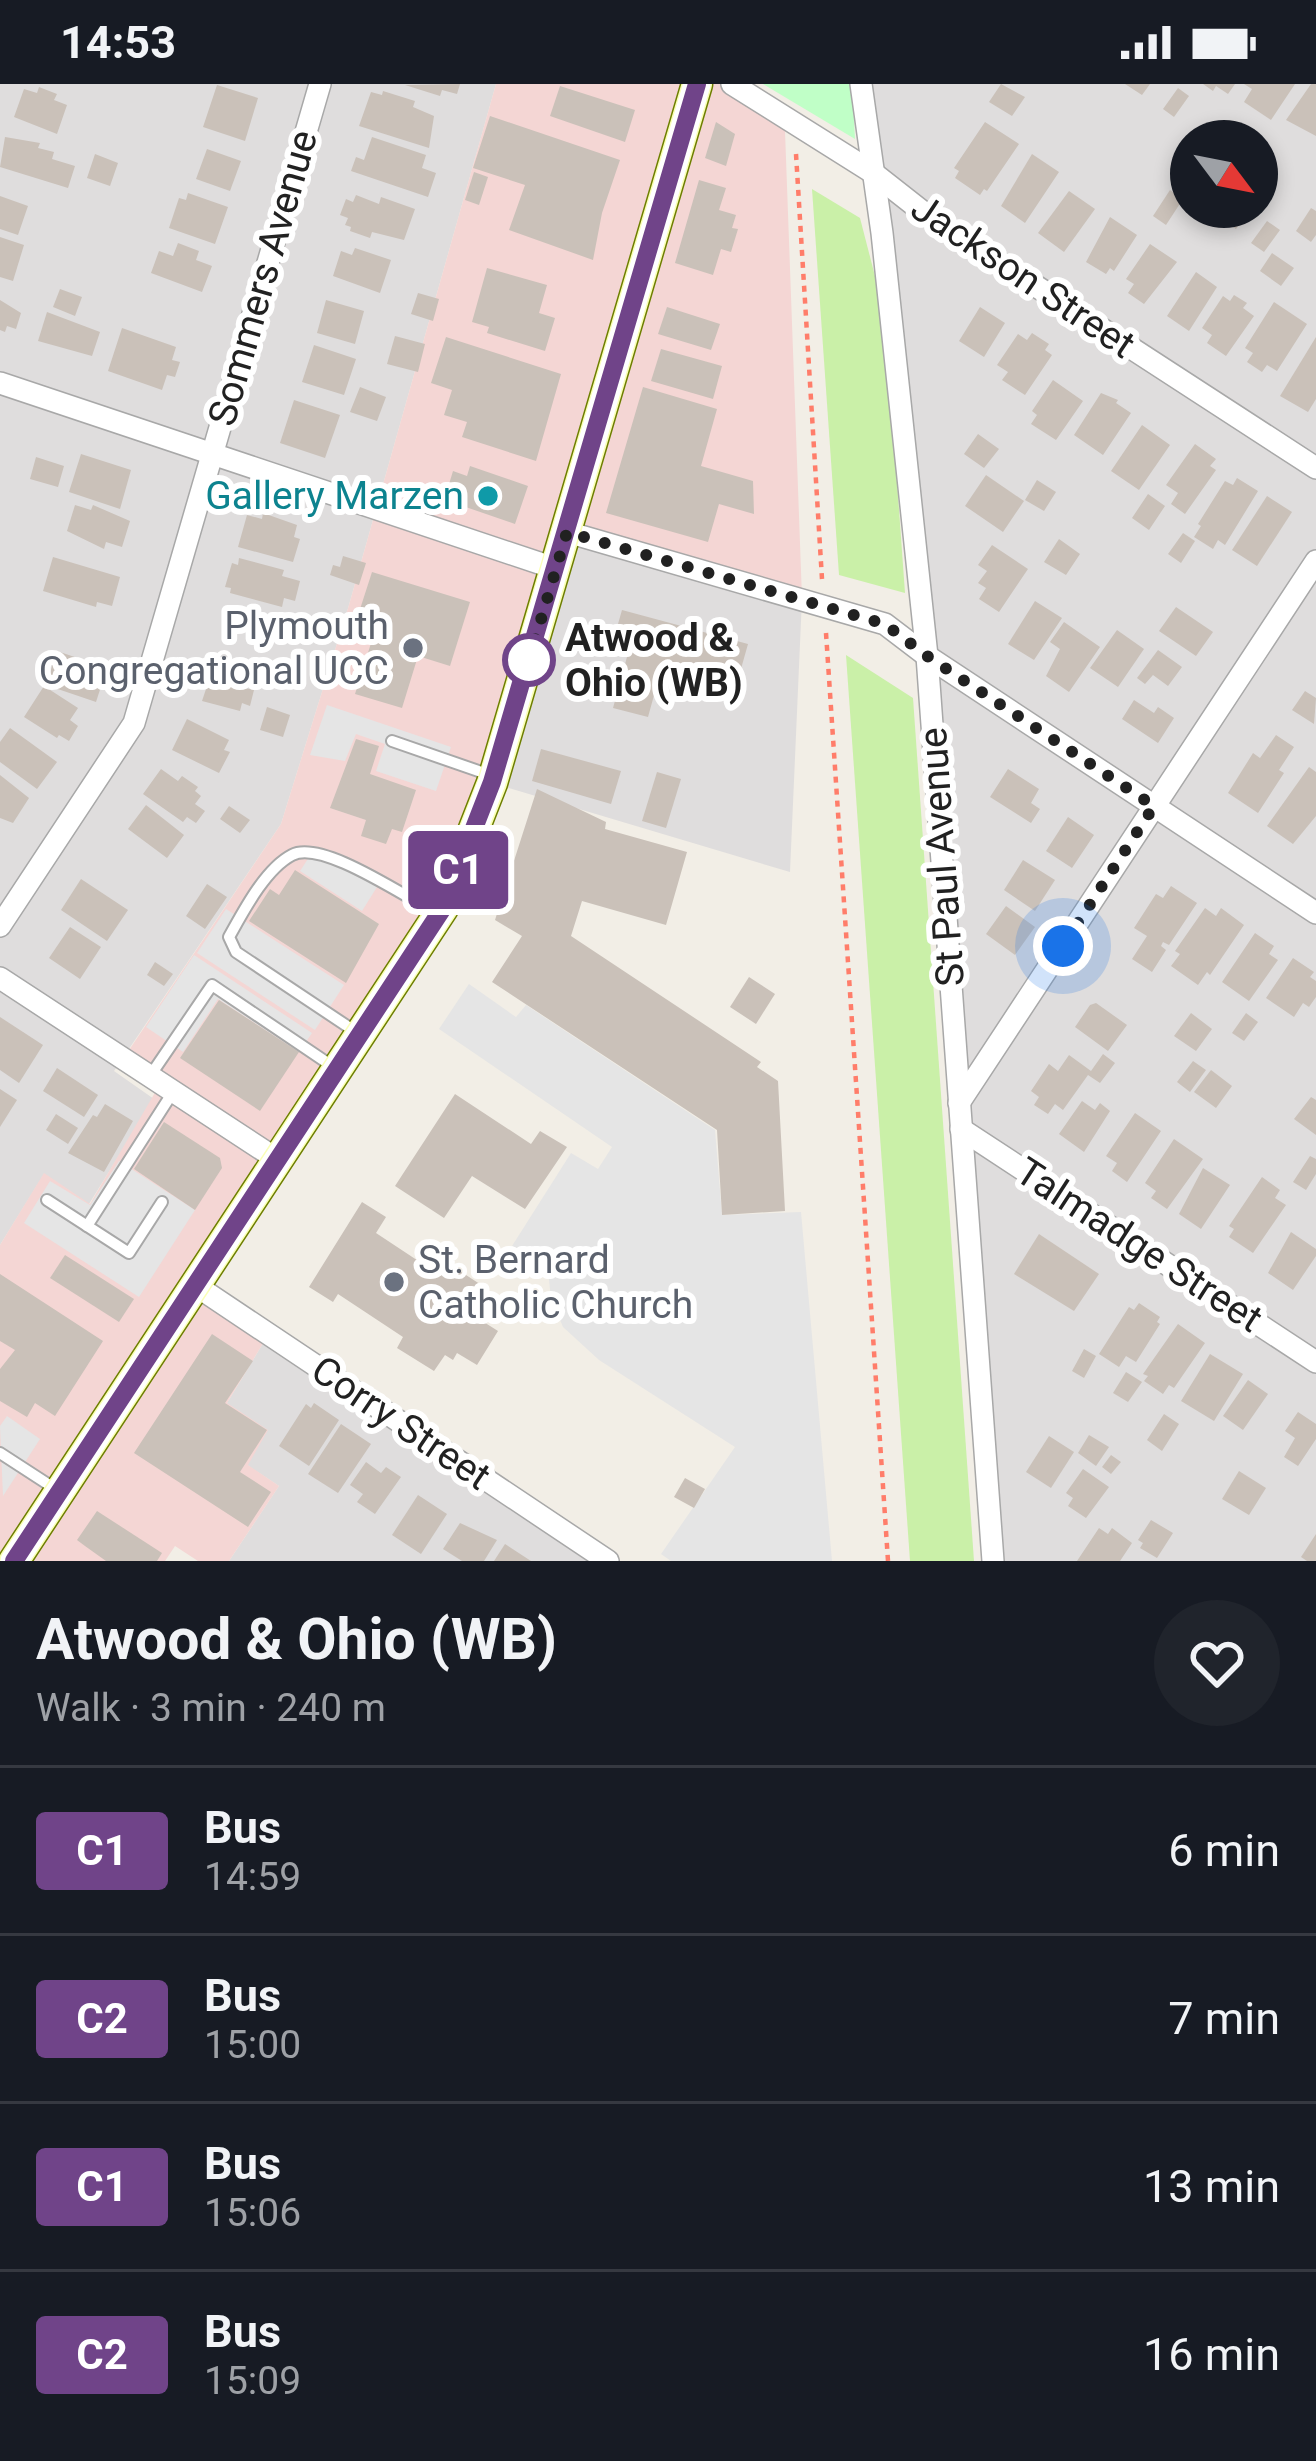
<!DOCTYPE html>
<meta charset="utf-8">
<style>
:root{--surface:#171b24;--page:#20242c;--text:#f1f3f6;--muted:#9ea1a6;--line:#363941}
body{margin:0;font-family:Roboto,sans-serif;background:var(--page);color:var(--text);height:100vh;display:flex;flex-direction:column;font-size:45px;white-space:nowrap}
*{box-sizing:border-box;margin:0}
p{font-size:39px;color:var(--muted)}
.icon{flex:none;width:66px;height:66px;fill:none;stroke:currentColor;stroke-width:2;stroke-linecap:round;stroke-linejoin:round}
.map{position:relative;height:1477px;overflow:hidden}
.side{display:flex;flex-direction:column;background:var(--surface);flex:1}
.side>*{flex:none}
.badge{padding:0 24px;border-radius:9px;font-size:42px;line-height:78px}
.needle{width:78px;rotate:122deg}
.tools{position:absolute;left:1170px;top:36px;display:grid;gap:24px}
.tools a{display:grid;place-items:center;width:108px;height:108px;border-radius:50%;background:var(--surface);box-shadow:0 6px 18px #0003;font-size:60px}
.you{position:absolute;width:60px;height:60px;margin:-30px;border:9px solid #fff;border-radius:50%;background:#1a73e8;box-shadow:0 0 0 18px #1a73e833}
.map>.badge{position:absolute;translate:-50% -50%;box-shadow:0 0 0 6px #fff}
.round{display:grid;place-items:center;flex:none;width:126px;height:126px;border-radius:63px;background:var(--page)}
.overview{display:flex;align-items:center;justify-content:space-between;height:204px;padding:0 36px}
h1{font-size:57px;font-weight:700;line-height:90px}
ul{padding:0;list-style:none}
li{display:flex;align-items:center;gap:36px;height:168px;padding:0 36px;border-top:3px solid var(--line)}
li div{flex:1}
li b{display:block;font-size:45px}
li em{font-style:normal}
li .badge{min-width:132px;font-weight:700;text-align:center}
.status{display:flex;justify-content:space-between;align-items:center;height:84px;padding:0 60px;background:var(--surface);direction:ltr}
.status svg{height:33px;fill:currentColor}
.map>svg:first-child{display:block}
.residential{fill:#dfdddd;fill-rule:evenodd}
.commercial{fill:#f4d6d4}
.grass{fill:#caf0a8}
.park{fill:#c0ffc7}
.parking{fill:#e5e5e5}
.building{fill:#cac1b9}
.lines{fill:none;stroke-linecap:round;stroke-linejoin:round}
.lane-casing{stroke:#a8a8a8;stroke-width:14}
.street-casing{stroke:#a8a8a8;stroke-width:24}
.secondary-casing{stroke:#6e7f00;stroke-width:33}
.path{stroke:#ff7d6a;stroke-width:4.5;stroke-dasharray:6 6;stroke-linecap:butt}
.lane{stroke:#fff;stroke-width:10}
.street{stroke:#fff;stroke-width:21}
.secondary{stroke:#faffb7;stroke-width:30}
.line-casing{stroke:#fff;stroke-width:27}
.line{stroke:#704489;stroke-width:18}
.walk{stroke:#212121;stroke-width:12;stroke-dasharray:0 21.6}
.culture-dot{fill:#0f9aa8;stroke:#fff;stroke-width:4.5}
.worship-dot{fill:#6b7280;stroke:#fff;stroke-width:4.5}
.stop-dot{fill:#fff;stroke:#704489;stroke-width:6}
.labels{text-anchor:middle;dominant-baseline:central;stroke-width:12;stroke-linejoin:round;paint-order:stroke}
.street-label{font-size:39px;fill:#212121;stroke:#fff}
.culture-label{font-size:39px;fill:#0d838f;stroke:#fff;text-anchor:end}
.worship-label{font-size:39px;fill:#5b616d;stroke:#fff;text-anchor:end}
.stop-label{font-size:39px;font-weight:bold;fill:#212121;stroke:#fff;text-anchor:start}
</style>
<div class="status"><b>14:53</b><svg viewBox="0 0 49 12"><path d="M0 12V9h3v3zM5 12V6h3v6zM10 12V3h3v9zM15 12V0h3v12zM26 1h20v11H26zM47 4h2v5h-2z"/></svg></div>
<div class="map">
<svg width="1316" height="1477" viewBox="0 0 1316 1477">
<rect width="100%" height="100%" fill="#f2eee6"/>
<g class="residential">
<polygon points="0,0 496,0 349,521 281,740 114,987 154,1015 89,1120 44,1090 0,1161"/>
<path d="M861,0H1316V1477H993L927,572ZM1191,57H1257V123H1191Z"/>
<polygon points="567,448 802,514 790,788 492,699"/>
<polygon points="268,1251 608,1477 229,1477 279,1402 247,1381 227,1319"/>
</g>
<polygon class="commercial" points="496,0 728,0 785,47 802,514 568,448 476,742 195,1200 268,1251 227,1319 268,1346 248,1381 279,1402 229,1477 198,1477 175,1462 165,1477 0,1477 0,1161 44,1089 90,1120 160,1000 123,975 281,740 349,521"/>
<g class="grass">
<polygon points="812,105 860,134 885,231 905,509 839,491"/>
<polygon points="846,571 913,614 974,1477 910,1477"/>
</g>
<polygon class="park" points="763,0 852,0 855,55"/>
<g class="parking">
<polygon points="327,621 451,663 436,707 376,687 385,660 356,650 345,677 310,671"/>
<polygon points="315,764 382,795 362,827 300,787"/>
<polygon points="226,825 344,901 315,946 197,869"/>
<polygon points="194,871 312,949 299,968 218,915 183,968 146,943"/>
<polygon points="469,900 516,933 526,921 715,1046 722,1131 801,1128 832,1477 671,1477 661,1470 735,1363 599,1276 563,1243 551,1215 548,1186 512,1162 571,1069 598,1085 612,1063 439,945"/>
<polygon points="119,1077 195,1126 139,1213 24,1139 50,1097 90,1121"/>
<polygon points="7,1332 40,1355 3,1412 0,1342"/>
</g>
<g class="building">
<polygon points="460,0 457,10 442,6 440,12 405,1"/>
<polygon points="1001,0 1025,13 1012,32 989,18"/>
<polygon points="1125,0 1150,0 1142,11"/>
<polygon points="1203,0 1235,0 1228,10 1216,2 1213,7"/>
<polygon points="1244,0 1295,0 1271,36 1244,18 1252,5"/>
<polygon points="1311,0 1316,0 1316,52 1286,36"/>
<polygon points="217,1 258,14 245,57 203,43"/>
<polygon points="560,2 635,26 625,58 550,32"/>
<polygon points="39,3 57,10 54,16 67,21 57,50 14,33 24,5 37,9"/>
<polygon points="1178,4 1189,12 1174,33 1163,25"/>
<polygon points="383,7 415,17 413,23 434,32 429,64 359,42 371,8 382,11"/>
<polygon points="490,32 620,76 602,129 593,176 509,146 525,101 473,84"/>
<polygon points="716,38 735,50 726,82 705,74"/>
<polygon points="985,38 1019,60 987,107 984,105 980,111 955,94 959,87 954,84"/>
<polygon points="5,53 40,59 38,64 54,68 52,75 75,82 68,104 0,83"/>
<polygon points="372,53 426,71 422,84 436,89 428,113 351,87 356,73 364,76"/>
<polygon points="207,65 241,77 230,107 196,95"/>
<polygon points="95,70 118,79 110,102 87,94"/>
<polygon points="1032,70 1059,88 1025,139 1001,122"/>
<polygon points="474,88 488,93 479,121 465,116"/>
<polygon points="699,96 726,104 719,126 736,131 732,144 738,145 731,168 721,165 713,191 675,179"/>
<polygon points="1170,106 1183,115 1166,141 1153,132"/>
<polygon points="1069,107 1095,125 1064,168 1038,149"/>
<polygon points="188,109 228,123 215,160 169,144 179,114 186,116"/>
<polygon points="356,111 379,120 381,113 415,125 404,156 372,148 370,154 350,147 351,143 345,141 348,134 340,131 346,115 353,118"/>
<polygon points="0,112 28,122 18,151 0,145"/>
<polygon points="1218,123 1245,123 1249,126 1236,145 1213,130"/>
<polygon points="1311,124 1316,127 1316,151 1311,158 1296,147"/>
<polygon points="1110,133 1137,151 1114,187 1110,184 1106,190 1086,178"/>
<polygon points="1267,137 1280,146 1264,168 1251,159"/>
<polygon points="0,153 24,161 13,197 0,193"/>
<polygon points="178,159 199,167 196,176 212,182 202,208 151,189 159,167 173,172"/>
<polygon points="1150,160 1177,178 1144,220 1128,209 1134,200 1126,195"/>
<polygon points="355,164 391,176 380,209 333,192 341,167 352,171"/>
<polygon points="1272,169 1294,184 1281,202 1260,187"/>
<polygon points="487,184 547,201 539,229 555,234 545,267 487,249 489,243 472,238"/>
<polygon points="1196,188 1217,203 1189,247 1167,232"/>
<polygon points="60,205 82,213 75,232 53,223"/>
<polygon points="418,209 439,215 433,237 411,230"/>
<polygon points="1234,211 1247,219 1243,224 1254,232 1226,272 1207,259 1212,251 1202,244 1223,212 1230,217"/>
<polygon points="0,216 21,229 16,245 7,242 5,248 0,246"/>
<polygon points="326,216 364,227 355,260 317,249"/>
<polygon points="1274,218 1307,240 1277,287 1267,281 1262,288 1247,278 1253,269 1245,264"/>
<polygon points="667,223 720,240 711,266 658,250"/>
<polygon points="980,223 1005,239 984,273 959,257"/>
<polygon points="47,228 100,248 92,272 38,257"/>
<polygon points="122,244 176,263 172,276 180,278 175,293 167,291 162,306 108,287"/>
<polygon points="1032,249 1049,260 1045,266 1052,271 1025,311 1002,296 1008,288 997,281 1018,250 1027,256"/>
<polygon points="395,252 425,260 418,288 387,280"/>
<polygon points="446,253 561,290 536,377 462,353 467,338 444,331 452,306 431,299"/>
<polygon points="1316,253 1316,315 1308,328 1280,312"/>
<polygon points="314,261 356,275 344,311 302,298"/>
<polygon points="661,265 722,282 713,315 651,297"/>
<polygon points="1053,296 1083,317 1056,356 1031,340 1037,331 1032,327"/>
<polygon points="360,303 386,313 377,337 350,328"/>
<polygon points="643,303 717,325 701,382 753,397 754,430 719,420 708,458 606,429"/>
<polygon points="1101,309 1118,316 1116,319 1131,329 1103,371 1074,351"/>
<polygon points="294,316 340,331 325,374 280,359"/>
<polygon points="1142,341 1170,361 1139,406 1111,387"/>
<polygon points="978,350 999,365 984,384 964,370"/>
<polygon points="1195,360 1216,375 1210,382 1216,386 1185,430 1171,420 1178,409 1166,401"/>
<polygon points="81,370 131,386 120,425 69,408"/>
<polygon points="36,373 64,382 58,403 30,395"/>
<polygon points="470,382 528,402 515,440 457,420 459,415 446,410 453,387 467,392"/>
<polygon points="986,391 1024,417 1003,448 965,422"/>
<polygon points="1237,394 1258,407 1225,461 1218,456 1213,465 1194,453 1201,442 1198,440 1225,397 1233,401"/>
<polygon points="1037,396 1056,408 1044,427 1025,416"/>
<polygon points="1148,410 1165,422 1149,446 1132,434"/>
<polygon points="1267,412 1292,428 1257,482 1232,466"/>
<polygon points="75,421 91,426 93,421 130,437 122,463 106,458 104,465 67,447"/>
<polygon points="263,429 297,441 294,453 300,455 293,478 238,463 247,431 262,435"/>
<polygon points="1183,449 1195,457 1181,479 1168,470"/>
<polygon points="1059,455 1080,470 1066,491 1044,478"/>
<polygon points="992,461 1028,485 999,528 979,515 986,504 978,499 987,487 978,481"/>
<polygon points="343,472 366,479 359,501 330,491 333,481 340,483"/>
<polygon points="53,473 120,493 112,522 97,518 96,523 43,507"/>
<polygon points="239,474 284,486 282,492 300,497 295,517 284,514 282,523 230,509 231,504 225,503 232,479 238,481"/>
<polygon points="372,488 470,518 450,582 418,572 402,624 355,610 372,556 352,550"/>
<polygon points="1035,517 1062,534 1034,576 1008,560"/>
<polygon points="1176,523 1213,548 1196,572 1159,547"/>
<polygon points="622,526 748,560 735,606 661,586 648,633 613,624 627,573 610,568"/>
<polygon points="1064,538 1100,563 1069,608 1046,592 1060,565 1050,558"/>
<polygon points="1117,546 1144,565 1118,603 1090,584"/>
<polygon points="1158,566 1182,583 1168,602 1153,591 1145,600 1137,594"/>
<polygon points="57,567 107,584 96,618 46,601"/>
<polygon points="212,583 249,593 245,604 254,606 250,622 242,619 240,627 202,617 206,605 198,603 203,586 211,588"/>
<polygon points="44,602 78,624 70,636 78,642 69,657 59,651 57,654 24,633"/>
<polygon points="1305,607 1316,614 1314,640 1292,626"/>
<polygon points="1134,616 1154,629 1158,623 1174,634 1158,659 1122,635"/>
<polygon points="267,623 290,631 283,653 260,646"/>
<polygon points="187,635 229,656 224,666 230,668 219,689 172,666"/>
<polygon points="10,644 57,678 37,705 0,678 0,658"/>
<polygon points="1276,651 1294,663 1279,686 1284,689 1258,729 1228,709 1253,669 1260,674"/>
<polygon points="356,655 379,662 370,690 416,706 402,748 392,745 386,760 361,752 366,736 330,724"/>
<polygon points="541,665 621,687 611,720 532,697"/>
<polygon points="1309,683 1316,688 1316,732 1293,760 1267,742"/>
<polygon points="161,685 178,697 182,692 198,703 195,707 201,712 195,720 205,727 196,739 187,733 183,738 143,710"/>
<polygon points="1008,685 1039,705 1031,719 1040,725 1031,739 990,713"/>
<polygon points="657,688 681,695 666,744 642,737"/>
<polygon points="0,691 29,714 13,739 0,734"/>
<polygon points="537,705 606,738 605,745 687,768 666,841 582,817 571,852 761,978 757,983 778,997 785,1127 722,1131 717,1046 492,898 522,852 495,836"/>
<polygon points="146,721 184,751 167,774 128,745"/>
<polygon points="229,722 250,736 240,749 220,735"/>
<polygon points="1068,733 1094,751 1072,784 1046,767"/>
<polygon points="1023,776 1055,796 1035,827 1004,806"/>
<polygon points="295,786 379,840 346,899 249,837 270,805 279,811"/>
<polygon points="81,795 128,826 107,857 61,826"/>
<polygon points="207,800 227,813 205,845 186,832"/>
<polygon points="1171,802 1197,819 1169,861 1163,858 1161,862 1166,866 1152,888 1132,875 1147,852 1134,844 1156,810 1163,814"/>
<polygon points="1006,822 1035,843 1015,871 986,850"/>
<polygon points="1205,824 1216,832 1221,824 1244,841 1210,891 1207,888 1198,901 1171,882 1180,870 1175,867"/>
<polygon points="70,843 101,863 80,895 49,874"/>
<polygon points="1255,849 1274,862 1269,870 1278,876 1249,917 1222,898"/>
<polygon points="1293,874 1314,888 1310,893 1316,897 1316,913 1309,923 1303,919 1294,933 1266,914"/>
<polygon points="155,878 173,890 164,902 147,891"/>
<polygon points="749,893 775,910 756,940 730,923"/>
<polygon points="219,916 299,968 260,1027 180,974"/>
<polygon points="1096,919 1127,941 1108,967 1075,943 1090,921"/>
<polygon points="1191,929 1212,945 1196,967 1174,952"/>
<polygon points="1246,929 1258,938 1244,957 1232,949"/>
<polygon points="0,933 43,961 19,999 0,986"/>
<polygon points="1103,970 1115,979 1100,999 1088,991 1063,1026 1055,1020 1048,1030 1034,1021 1039,1013 1031,1007 1049,980 1058,987 1069,971 1091,987"/>
<polygon points="1193,977 1206,986 1190,1008 1177,998"/>
<polygon points="57,984 98,1011 84,1033 43,1007"/>
<polygon points="1211,986 1232,1002 1216,1024 1194,1008"/>
<polygon points="0,1005 17,1016 0,1043"/>
<polygon points="455,1010 531,1060 540,1047 567,1063 525,1125 472,1092 444,1134 395,1102"/>
<polygon points="1311,1013 1316,1016 1316,1051 1294,1035"/>
<polygon points="1082,1017 1095,1026 1100,1019 1110,1027 1084,1068 1059,1050"/>
<polygon points="105,1020 133,1037 104,1088 68,1069 93,1031 97,1033"/>
<polygon points="1135,1029 1161,1047 1127,1098 1112,1087 1117,1079 1106,1072"/>
<polygon points="56,1030 78,1044 68,1060 46,1046"/>
<polygon points="164,1038 220,1074 222,1084 195,1126 134,1085"/>
<polygon points="1174,1055 1203,1075 1167,1125 1151,1114 1156,1107 1145,1099"/>
<polygon points="1310,1072 1316,1075 1316,1090 1306,1106 1293,1098"/>
<polygon points="1203,1084 1230,1101 1201,1145 1179,1130"/>
<polygon points="1262,1093 1280,1106 1275,1114 1286,1121 1253,1169 1229,1153 1234,1145 1229,1142"/>
<polygon points="362,1118 386,1133 376,1149 441,1192 449,1180 486,1204 475,1222 484,1228 479,1235 498,1247 477,1281 457,1269 453,1276 445,1271 434,1287 397,1264 403,1253 338,1210 333,1218 309,1203"/>
<polygon points="1291,1148 1316,1165 1316,1172 1293,1206 1268,1189"/>
<polygon points="1039,1150 1099,1190 1074,1227 1014,1190"/>
<polygon points="65,1171 134,1215 119,1238 50,1194"/>
<polygon points="0,1190 103,1257 55,1332 35,1319 27,1333 0,1317 0,1285 15,1266 0,1257"/>
<polygon points="1139,1219 1160,1233 1157,1238 1160,1240 1136,1278 1126,1272 1119,1283 1099,1270 1129,1223 1134,1226"/>
<polygon points="1178,1240 1205,1259 1174,1304 1169,1301 1163,1310 1144,1297 1148,1292 1143,1290"/>
<polygon points="212,1250 253,1277 225,1319 267,1346 240,1388 271,1408 248,1443 134,1369"/>
<polygon points="1084,1265 1096,1272 1084,1294 1072,1287"/>
<polygon points="1210,1270 1243,1290 1214,1337 1181,1317"/>
<polygon points="1126,1288 1142,1298 1128,1318 1113,1309"/>
<polygon points="1248,1296 1268,1310 1243,1346 1223,1332"/>
<polygon points="314,1319 339,1336 309,1382 279,1362 306,1320 311,1324"/>
<polygon points="1298,1328 1316,1340 1316,1355 1298,1382 1284,1373 1295,1354 1285,1347"/>
<polygon points="1164,1330 1179,1340 1162,1367 1147,1356"/>
<polygon points="341,1340 371,1360 338,1409 308,1390"/>
<polygon points="1089,1351 1109,1363 1096,1382 1078,1369"/>
<polygon points="1049,1352 1074,1368 1051,1404 1026,1388"/>
<polygon points="1111,1371 1121,1378 1111,1390 1102,1383"/>
<polygon points="366,1378 381,1389 386,1383 401,1393 375,1430 357,1418 363,1410 350,1401"/>
<polygon points="1083,1385 1109,1403 1086,1434 1068,1422 1073,1414 1066,1409"/>
<polygon points="1239,1387 1266,1404 1249,1431 1222,1415"/>
<polygon points="685,1394 705,1405 694,1424 674,1413"/>
<polygon points="418,1411 447,1430 421,1470 392,1451"/>
<polygon points="97,1427 162,1469 157,1477 106,1477 85,1462 77,1456"/>
<polygon points="1151,1436 1173,1449 1157,1474 1140,1464 1143,1459 1138,1456"/>
<polygon points="460,1439 497,1456 484,1477 462,1477 443,1465"/>
<polygon points="1099,1444 1108,1450 1112,1444 1132,1459 1120,1477 1077,1477"/>
<polygon points="1316,1450 1316,1477 1307,1477 1301,1473"/>
<polygon points="505,1460 531,1477 494,1477"/>
</g>
<g class="lines">
<defs>
<g id="lane">
<polyline points="392,657 490,691"/>
<path d="M356,948L236,868L229,853C243,828 265,785 292,771C322,755 406,814 437,829"/>
<polyline points="150,992 212,901 335,984"/>
<polyline points="47,1116 129,1169 162,1118"/>
<polyline points="87,1142 173,1008"/>
<polyline points="0,1369 57,1406"/>
</g>
<g id="street">
<polyline points="732,0 872,88 928,132 1316,384"/>
<polyline points="861,0 882,149 927,572 993,1477"/>
<polyline points="0,299 557,485"/>
<polyline points="567,448 885,540 927,572 1316,829"/>
<polyline points="0,842 134,639 320,0"/>
<polyline points="0,894 278,1076"/>
<polyline points="959,1019 1316,477"/>
<polyline points="961,1045 1316,1278"/>
<polyline points="195,1201 608,1477"/>
</g>
<polyline id="secondary" points="14,1477 443,824 492,699 697,0"/>
</defs>
<use href="#lane" class="lane-casing"/>
<use href="#street" class="street-casing"/>
<use href="#secondary" class="secondary-casing"/>
<g class="path">
<polyline points="796,70 822,495"/>
<polyline points="826,549 888,1477"/>
</g>
<use href="#lane" class="lane"/>
<use href="#street" class="street"/>
<use href="#secondary" class="secondary"/>
</g>
<g class="lines">
<defs>
<polyline id="line" points="14,1477 443,824 492,698 697,0"/>
</defs>
<use href="#line" class="line-casing"/>
<use href="#line" class="line"/>
<polyline class="walk" points="529,576 567,448 885,540 927,572 1154,722 1063,862"/>
</g>
<circle class="culture-dot" cx="488" cy="412" r="12"/>
<g class="worship-dot">
<circle cx="413" cy="564" r="12"/>
<circle cx="394" cy="1198" r="12"/>
</g>
<circle class="stop-dot" cx="529" cy="576" r="24"/>
<g class="labels">
<g class="street-label">
<text transform="translate(1023 192) rotate(34)">Jackson Street</text>
<text transform="translate(263 194) rotate(-74)">Sommers Avenue</text>
<text transform="translate(942 773) rotate(-94)">St Paul Avenue</text>
<text transform="translate(1139 1161) rotate(33)">Talmadge Street</text>
<text transform="translate(401 1339) rotate(34)">Corry Street</text>
</g>
<g class="culture-label">
<text x="464" y="412">Gallery Marzen</text>
</g>
<g class="worship-label">
<text x="389" y="542">Plymouth<tspan x="389" dy="45">Congregational UCC</tspan></text>
<text x="418" y="1176" text-anchor="start">St. Bernard<tspan x="418" dy="45">Catholic Church</tspan></text>
</g>
<g class="stop-label">
<text x="565" y="554">Atwood &amp;<tspan x="565" dy="45">Ohio (WB)</tspan></text>
</g>
</g>
</svg>
<div class="tools">
<a><svg class="needle" viewBox="-14 -14 28 28"><path d="M0-13l5 13h-10z" fill="#e53935"/><path d="M0 13l5-13h-10z" fill="#9ea1a6"/></svg></a>
</div>
<div class="you" style="left:1063px;top:862px"></div>
<b class="badge" style="left:458px;top:786px;background:#704489;color:#fff">C1</b>
</div>
<section class="side">
<div class="overview"><div><h1>Atwood &amp; Ohio (WB)</h1><p>Walk · 3 min · 240 m</p></div><a class="round"><svg class="icon" aria-label="heart" viewBox="0 0 24 24"><path d="M12 20l-8-8c-3-5 5-10 8-4 3-6 11-1 8 4z"/></svg></a></div>
<ul>
<li><span class="badge" style="background:#704489;color:#fff">C1</span><div><b>Bus</b><p>14:59</p></div><em>6 min</em></li>
<li><span class="badge" style="background:#704489;color:#fff">C2</span><div><b>Bus</b><p>15:00</p></div><em>7 min</em></li>
<li><span class="badge" style="background:#704489;color:#fff">C1</span><div><b>Bus</b><p>15:06</p></div><em>13 min</em></li>
<li><span class="badge" style="background:#704489;color:#fff">C2</span><div><b>Bus</b><p>15:09</p></div><em>16 min</em></li>
</ul>
</section>
